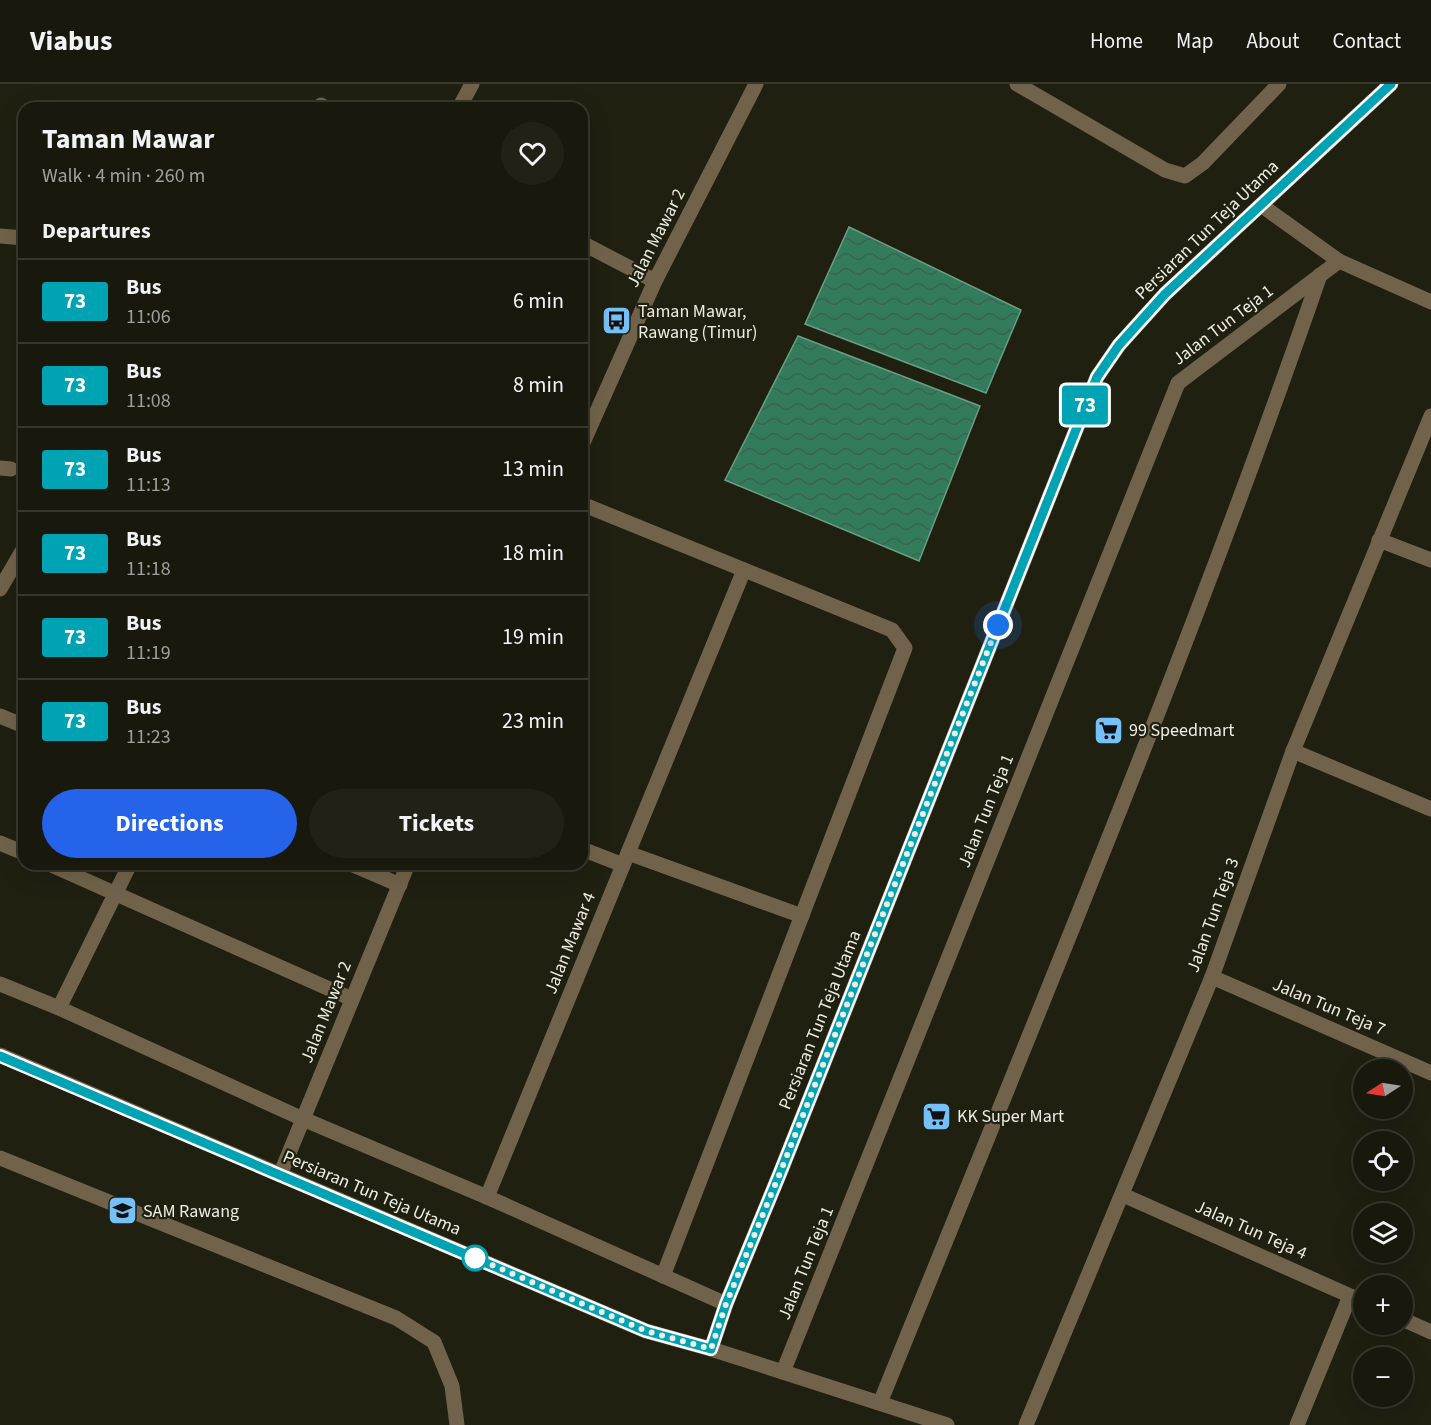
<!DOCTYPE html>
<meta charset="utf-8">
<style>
:root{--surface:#18180d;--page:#212116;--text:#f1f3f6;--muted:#9fa09d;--line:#36372e;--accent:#2563eb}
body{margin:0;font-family:"Source Sans 3",sans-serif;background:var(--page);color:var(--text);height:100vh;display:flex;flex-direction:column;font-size:22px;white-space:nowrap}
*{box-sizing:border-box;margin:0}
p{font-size:20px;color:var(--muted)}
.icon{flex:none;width:33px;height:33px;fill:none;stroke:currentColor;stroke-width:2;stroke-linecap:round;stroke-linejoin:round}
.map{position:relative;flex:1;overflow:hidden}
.panel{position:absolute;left:18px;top:18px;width:570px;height:768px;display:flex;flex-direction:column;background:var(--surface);border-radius:18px;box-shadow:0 6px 24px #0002,0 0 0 2px var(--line)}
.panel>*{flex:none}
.badge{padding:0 12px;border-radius:4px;font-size:21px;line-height:39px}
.needle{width:39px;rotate:258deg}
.fabs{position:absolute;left:1353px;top:975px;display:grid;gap:12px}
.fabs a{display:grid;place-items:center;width:60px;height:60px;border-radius:50%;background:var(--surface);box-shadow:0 6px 24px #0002,0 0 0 2px var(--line);font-size:30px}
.you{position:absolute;width:30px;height:30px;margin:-15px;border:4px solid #fff;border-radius:50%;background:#1a73e8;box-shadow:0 0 0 9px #1a73e833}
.map>.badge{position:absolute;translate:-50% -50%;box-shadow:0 0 0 3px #fff}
h2{padding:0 24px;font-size:22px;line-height:54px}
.round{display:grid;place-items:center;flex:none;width:63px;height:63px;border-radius:32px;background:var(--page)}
.headline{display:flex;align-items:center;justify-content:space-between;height:102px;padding:0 24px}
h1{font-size:28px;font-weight:700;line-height:45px}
.primary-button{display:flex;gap:12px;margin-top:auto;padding:12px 24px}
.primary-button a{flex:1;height:69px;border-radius:36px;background:var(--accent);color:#fff;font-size:24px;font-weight:700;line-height:69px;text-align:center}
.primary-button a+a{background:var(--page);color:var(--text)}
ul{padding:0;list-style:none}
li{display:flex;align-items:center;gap:18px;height:84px;padding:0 24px;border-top:2px solid var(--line)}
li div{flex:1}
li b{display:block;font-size:22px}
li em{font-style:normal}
li .badge{min-width:66px;font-weight:700;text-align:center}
header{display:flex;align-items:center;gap:36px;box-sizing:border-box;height:84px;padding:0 30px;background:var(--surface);border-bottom:2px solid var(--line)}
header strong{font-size:28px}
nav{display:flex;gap:33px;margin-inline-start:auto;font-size:21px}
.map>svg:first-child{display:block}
.water{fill:url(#water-waves);stroke:#6a9e84;stroke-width:1.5}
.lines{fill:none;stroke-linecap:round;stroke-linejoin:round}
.service{stroke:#71634b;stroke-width:15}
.minor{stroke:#71634b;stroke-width:15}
.tertiary{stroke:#71634b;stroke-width:15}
.line-casing{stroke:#fff;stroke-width:14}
.line{stroke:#00a3b4;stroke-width:9}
.walk{stroke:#edede3;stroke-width:6;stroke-dasharray:0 10.8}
.stop-dot{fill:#fff;stroke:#00a3b4;stroke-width:3}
.labels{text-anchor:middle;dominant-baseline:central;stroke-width:4.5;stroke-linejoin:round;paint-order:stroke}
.street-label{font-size:18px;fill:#edede3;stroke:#202011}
.poi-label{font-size:18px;fill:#edede3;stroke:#202011;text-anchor:start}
</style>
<header>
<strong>Viabus</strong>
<nav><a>Home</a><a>Map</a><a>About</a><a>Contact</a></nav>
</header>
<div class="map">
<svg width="1431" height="1341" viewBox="0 0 1431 1341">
<defs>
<pattern id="water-waves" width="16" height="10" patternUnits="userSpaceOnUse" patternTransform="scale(1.5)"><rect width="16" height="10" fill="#327c5b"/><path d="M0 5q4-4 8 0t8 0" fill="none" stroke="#3c6250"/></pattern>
</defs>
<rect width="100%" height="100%" fill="#202011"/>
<g class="water">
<polygon points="849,143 1021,226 986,309 805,240"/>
<polygon points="798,252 980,322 919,477 725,396"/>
</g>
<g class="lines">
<g class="service">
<polyline points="0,759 24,769"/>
<polyline points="582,765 623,781"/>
<polyline points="628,769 802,832"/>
<polyline points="49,780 352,915"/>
<polyline points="59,924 130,780"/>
<polyline points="0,1074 396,1234 434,1258 452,1302 457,1341"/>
<path d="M880,1319C1031,945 1188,573 1320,191"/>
</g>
<g class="minor">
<polyline points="1017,0 1165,86 1185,92 1203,79 1279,0"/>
<polyline points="321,21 326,24"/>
<polyline points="459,24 472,0"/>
<polyline points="1261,121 1339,177 1431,218"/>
<polyline points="0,152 24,154"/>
<polyline points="582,159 655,197"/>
<polyline points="582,361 655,197 756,0"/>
<polyline points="0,384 11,385"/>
<polyline points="582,420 892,546 905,564 663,1192"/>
<polyline points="1379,456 1431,476"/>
<polyline points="0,505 24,464"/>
<polyline points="0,632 24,642"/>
<polyline points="1293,667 1431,725"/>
<polyline points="351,780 400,801"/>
<polyline points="1212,893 1431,989"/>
<polyline points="0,900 59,924 303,1035 487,1113 726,1220"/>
<polyline points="280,1091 408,780"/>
<polyline points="1123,1111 1364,1218"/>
<polyline points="487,1113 744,486"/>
<polyline points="1402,1235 1431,1248"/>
<polyline points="711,1265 783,1288 1178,299 1339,177"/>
<polyline points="783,1288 947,1341"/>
<polyline points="1026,1341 1212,893 1293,667 1431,332"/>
<polyline points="1297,1341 1350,1212"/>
</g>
<polyline class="tertiary" points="0,971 646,1247 711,1265 726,1220 780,1089 1097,293 1119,261 1165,210 1391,0"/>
</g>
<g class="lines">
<defs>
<polyline id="line" points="0,972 646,1247 711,1265 726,1220 780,1089 1097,293 1119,261 1165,210 1391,0"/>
</defs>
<use href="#line" class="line-casing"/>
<use href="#line" class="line"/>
<polyline class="walk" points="475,1174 469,1171 646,1247 711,1265 726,1220 780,1089 998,541"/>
</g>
<defs>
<symbol id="bus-square" viewBox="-11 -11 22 22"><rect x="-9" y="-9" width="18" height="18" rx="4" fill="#75c0f6" stroke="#202011"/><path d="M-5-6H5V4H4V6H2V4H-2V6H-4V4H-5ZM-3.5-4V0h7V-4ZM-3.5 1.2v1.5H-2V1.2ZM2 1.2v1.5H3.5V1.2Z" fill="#111"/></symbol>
<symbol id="supermarket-square" viewBox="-11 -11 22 22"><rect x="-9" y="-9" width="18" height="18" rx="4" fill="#75c0f6" stroke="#202011"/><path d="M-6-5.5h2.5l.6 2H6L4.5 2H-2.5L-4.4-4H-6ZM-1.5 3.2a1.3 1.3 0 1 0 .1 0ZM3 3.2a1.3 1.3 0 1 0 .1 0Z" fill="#111"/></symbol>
<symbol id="school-square" viewBox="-11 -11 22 22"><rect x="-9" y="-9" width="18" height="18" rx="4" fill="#75c0f6" stroke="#202011"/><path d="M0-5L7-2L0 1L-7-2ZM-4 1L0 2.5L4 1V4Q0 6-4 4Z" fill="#111"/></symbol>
</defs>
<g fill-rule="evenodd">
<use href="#bus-square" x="600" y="220" width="33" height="33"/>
<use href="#supermarket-square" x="1092" y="630" width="33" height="33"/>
<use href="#supermarket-square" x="920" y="1016" width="33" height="33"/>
<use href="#school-square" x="106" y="1110" width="33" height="33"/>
</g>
<circle class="stop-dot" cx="475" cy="1174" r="12"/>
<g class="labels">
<g class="street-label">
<text transform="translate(1207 146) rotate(-44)">Persiaran Tun Teja Utama</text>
<text transform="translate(656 154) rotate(-63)">Jalan Mawar 2</text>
<text transform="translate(1223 241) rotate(-37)">Jalan Tun Teja 1</text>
<text transform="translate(986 727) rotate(-68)">Jalan Tun Teja 1</text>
<text transform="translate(1213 831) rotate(-70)">Jalan Tun Teja 3</text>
<text transform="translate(570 859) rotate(-68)">Jalan Mawar 4</text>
<text transform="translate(1329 923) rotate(23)">Jalan Tun Teja 7</text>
<text transform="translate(326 928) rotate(-68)">Jalan Mawar 2</text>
<text transform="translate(820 936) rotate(-68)">Persiaran Tun Teja Utama</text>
<text transform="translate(372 1109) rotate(23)">Persiaran Tun Teja Utama</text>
<text transform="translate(1251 1146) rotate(24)">Jalan Tun Teja 4</text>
<text transform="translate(806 1179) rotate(-68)">Jalan Tun Teja 1</text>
</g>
<g class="poi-label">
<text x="638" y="227">Taman Mawar,<tspan x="638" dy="21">Rawang (Timur)</tspan></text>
<text x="1129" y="646">99 Speedmart</text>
<text x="957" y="1032">KK Super Mart</text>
<text x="143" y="1127">SAM Rawang</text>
</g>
</g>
</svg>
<div class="fabs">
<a><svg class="needle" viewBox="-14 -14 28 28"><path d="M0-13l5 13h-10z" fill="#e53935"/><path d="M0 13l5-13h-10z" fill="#9fa09d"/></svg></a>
<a><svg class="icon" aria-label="locate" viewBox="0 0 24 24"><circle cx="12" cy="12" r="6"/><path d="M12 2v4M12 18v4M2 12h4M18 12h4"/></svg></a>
<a><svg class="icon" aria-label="layers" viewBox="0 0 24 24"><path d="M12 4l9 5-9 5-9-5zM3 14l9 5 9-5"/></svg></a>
<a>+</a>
<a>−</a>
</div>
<div class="you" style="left:998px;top:541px"></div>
<b class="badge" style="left:1085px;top:321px;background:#00a3b4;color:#fff">73</b>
<section class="panel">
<div class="headline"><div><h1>Taman Mawar</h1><p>Walk · 4 min · 260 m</p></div><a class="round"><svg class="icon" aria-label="heart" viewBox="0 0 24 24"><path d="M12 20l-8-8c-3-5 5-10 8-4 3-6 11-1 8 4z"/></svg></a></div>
<h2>Departures</h2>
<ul>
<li><span class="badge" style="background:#00a3b4;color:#fff">73</span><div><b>Bus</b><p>11:06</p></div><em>6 min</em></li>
<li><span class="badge" style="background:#00a3b4;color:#fff">73</span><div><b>Bus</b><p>11:08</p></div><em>8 min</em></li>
<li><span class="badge" style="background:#00a3b4;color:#fff">73</span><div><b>Bus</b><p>11:13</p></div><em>13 min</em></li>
<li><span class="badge" style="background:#00a3b4;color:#fff">73</span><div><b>Bus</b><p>11:18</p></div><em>18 min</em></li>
<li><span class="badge" style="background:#00a3b4;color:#fff">73</span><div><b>Bus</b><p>11:19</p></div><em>19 min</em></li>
<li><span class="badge" style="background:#00a3b4;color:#fff">73</span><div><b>Bus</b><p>11:23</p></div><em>23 min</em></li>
</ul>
<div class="primary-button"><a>Directions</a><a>Tickets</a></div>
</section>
</div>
